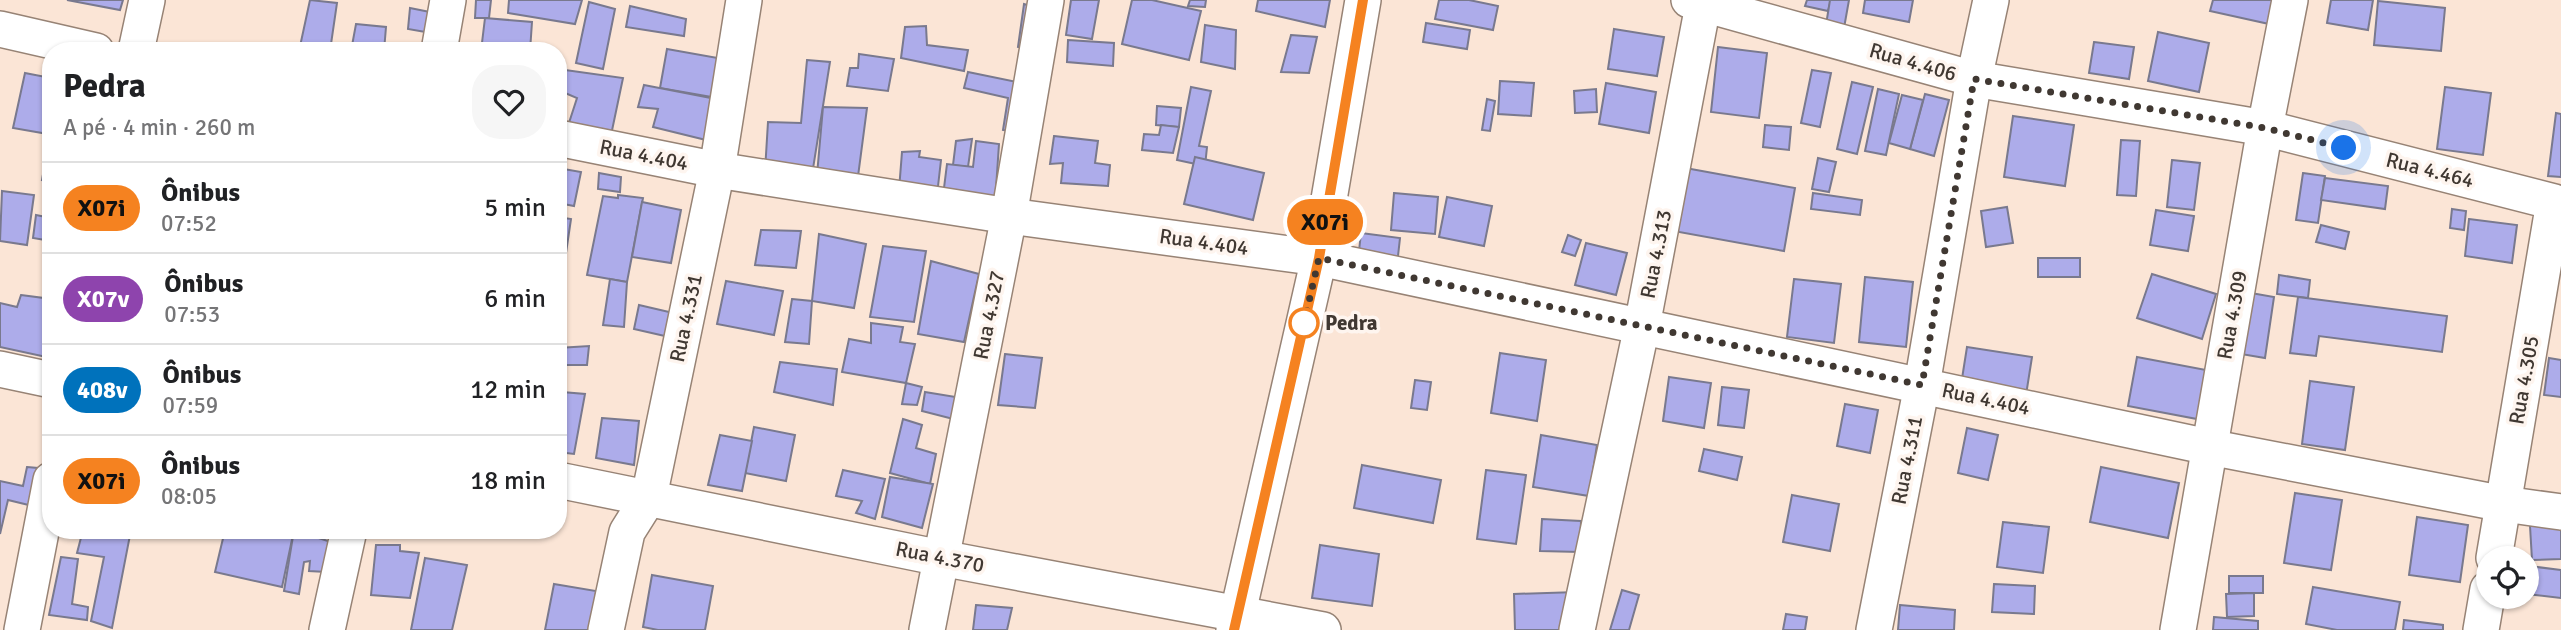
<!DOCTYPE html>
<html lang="pt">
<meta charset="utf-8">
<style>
:root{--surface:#fff;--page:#f6f6f6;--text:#202124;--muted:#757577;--line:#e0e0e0}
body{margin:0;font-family:Signika,sans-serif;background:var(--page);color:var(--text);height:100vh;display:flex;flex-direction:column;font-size:26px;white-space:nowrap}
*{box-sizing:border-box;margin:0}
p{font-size:23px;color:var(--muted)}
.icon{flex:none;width:38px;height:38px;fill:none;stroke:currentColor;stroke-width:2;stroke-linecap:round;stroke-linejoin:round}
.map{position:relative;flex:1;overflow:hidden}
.details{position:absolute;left:42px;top:42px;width:525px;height:497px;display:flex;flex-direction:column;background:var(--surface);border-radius:28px;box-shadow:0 2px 5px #0004}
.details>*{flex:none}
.badge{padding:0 14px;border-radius:23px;font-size:24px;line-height:46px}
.fabs{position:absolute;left:2476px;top:546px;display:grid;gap:14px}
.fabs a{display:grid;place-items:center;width:63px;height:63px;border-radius:50%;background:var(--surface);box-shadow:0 2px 5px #0004;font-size:35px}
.you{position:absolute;width:35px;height:35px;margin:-18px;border:5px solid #fff;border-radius:50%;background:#1a73e8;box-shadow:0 0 0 10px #1a73e833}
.map>.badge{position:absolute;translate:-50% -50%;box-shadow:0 0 0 4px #fff}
.round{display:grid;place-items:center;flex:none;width:74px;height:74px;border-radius:28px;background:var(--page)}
.headline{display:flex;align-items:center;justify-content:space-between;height:119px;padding:0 21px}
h1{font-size:33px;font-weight:700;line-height:52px}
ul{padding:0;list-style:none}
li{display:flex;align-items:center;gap:21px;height:91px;padding:0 21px;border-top:2px solid var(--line)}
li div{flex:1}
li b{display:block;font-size:26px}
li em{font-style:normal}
li .badge{min-width:77px;font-weight:700;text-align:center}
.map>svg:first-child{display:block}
.building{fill:#adacea;stroke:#79798e;stroke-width:2}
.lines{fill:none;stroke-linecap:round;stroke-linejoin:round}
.minor-casing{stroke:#978375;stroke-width:38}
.minor{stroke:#fff;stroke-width:35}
.line-casing{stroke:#fff;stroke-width:16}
.line{stroke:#f58220;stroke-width:10}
.walk{stroke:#403832;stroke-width:7;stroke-dasharray:0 12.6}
.stop-dot{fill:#fff;stroke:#f58220;stroke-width:3.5}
.labels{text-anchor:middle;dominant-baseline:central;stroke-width:7;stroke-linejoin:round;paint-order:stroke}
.street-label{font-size:21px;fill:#403832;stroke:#fef5ef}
.stop-label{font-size:21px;font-weight:bold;fill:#403832;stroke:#fef5ef;text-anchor:start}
</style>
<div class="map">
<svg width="2561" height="630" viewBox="0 0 2561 630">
<rect width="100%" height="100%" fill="#fbe5d6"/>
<g class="building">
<polygon points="67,0 123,0 120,10"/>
<polygon points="310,0 337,3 330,51 299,51"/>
<polygon points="476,0 491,0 489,18 475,18"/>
<polygon points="509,0 582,0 575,24 508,13"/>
<polygon points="1071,0 1099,0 1092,39 1066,35"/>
<polygon points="1132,0 1152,0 1201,11 1189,60 1122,44"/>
<polygon points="1190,0 1206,0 1205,7 1188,6"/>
<polygon points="1258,0 1330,0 1325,27 1256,11"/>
<polygon points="1439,0 1469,0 1498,6 1493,30 1435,19"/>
<polygon points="1807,0 1831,0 1828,11 1805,6"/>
<polygon points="1830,0 1849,0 1844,28 1826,25"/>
<polygon points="1865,0 1913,0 1909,22 1863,13"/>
<polygon points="2213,0 2274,0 2269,24 2210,11"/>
<polygon points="2331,0 2373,0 2368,30 2327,23"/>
<polygon points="2378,1 2445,8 2441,51 2374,45"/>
<polygon points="589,2 615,9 603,69 576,63"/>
<polygon points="1024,4 1039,9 1032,49 1018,47"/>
<polygon points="630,6 686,19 684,36 626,27"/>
<polygon points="410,8 440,14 437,34 408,29"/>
<polygon points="485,18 532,22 530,51 481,51"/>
<polygon points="1426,23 1470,30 1467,49 1423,42"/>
<polygon points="356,24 386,27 384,51 351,51"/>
<polygon points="1205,25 1236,30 1235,69 1201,62"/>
<polygon points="926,26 927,45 968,50 964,71 901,58 905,27"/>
<polygon points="1614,29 1664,37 1657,76 1608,69"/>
<polygon points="2158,32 2209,43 2199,92 2148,81"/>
<polygon points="1291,35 1317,37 1309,73 1281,72"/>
<polygon points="1068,40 1114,43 1113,66 1067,62"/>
<polygon points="2094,42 2134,47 2129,79 2089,73"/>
<polygon points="1718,47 1767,53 1759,118 1711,112"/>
<polygon points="667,49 729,60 723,99 660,88"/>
<polygon points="859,54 894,59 888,91 847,86 850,68 858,68"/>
<polygon points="807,60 830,62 812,175 765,171 768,122 801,123"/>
<polygon points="558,69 623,78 610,140 567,129 577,98 558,90"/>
<polygon points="1812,70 1831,73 1820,127 1801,123"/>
<polygon points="968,72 1027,84 1019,133 1003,130 1008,98 964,88"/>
<polygon points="25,73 51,78 51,120 48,134 13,128"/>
<polygon points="1500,81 1534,83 1531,116 1498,114"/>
<polygon points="1852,82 1873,87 1857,154 1837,149"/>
<polygon points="1606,83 1656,92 1649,133 1599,124"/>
<polygon points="644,85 716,99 710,141 653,127 658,109 638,107"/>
<polygon points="1191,87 1211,91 1199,146 1207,147 1205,166 1177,160"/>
<polygon points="2445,87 2491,93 2483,155 2437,149"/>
<polygon points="1596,89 1597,112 1575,113 1574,91"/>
<polygon points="1878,89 1899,94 1886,155 1865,151"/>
<polygon points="1925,94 1949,100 1934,156 1910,149"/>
<polygon points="1902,95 1923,100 1910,149 1889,143"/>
<polygon points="1487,99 1495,101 1490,131 1482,130"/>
<polygon points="1157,106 1181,108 1179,127 1156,125"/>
<polygon points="823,107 867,108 857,184 817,175"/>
<polygon points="2556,113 2561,114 2561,177 2548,176"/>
<polygon points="2013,116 2074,125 2065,186 2004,177"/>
<polygon points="1161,125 1179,127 1173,153 1142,150 1144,134 1159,135"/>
<polygon points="1765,125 1791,127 1789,150 1763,147"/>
<polygon points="51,128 51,181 42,180"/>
<polygon points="1054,136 1098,141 1095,163 1110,165 1108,186 1061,183 1063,163 1050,164"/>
<polygon points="972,139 968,167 953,165 956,141"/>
<polygon points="2121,140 2140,141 2136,196 2117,195"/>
<polygon points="976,141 999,144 995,203 943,196 947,164 973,167"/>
<polygon points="920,151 919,157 941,160 937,195 899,190 902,152"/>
<polygon points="1195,157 1264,173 1253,220 1184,204"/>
<polygon points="1818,158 1836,162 1829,192 1812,189"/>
<polygon points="2172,160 2200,163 2194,210 2167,207"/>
<polygon points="1680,167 1795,188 1784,251 1668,230"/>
<polygon points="558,168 581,172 574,206 558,203"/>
<polygon points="599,173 621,177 620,192 598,189"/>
<polygon points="2303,173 2325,176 2318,223 2296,220"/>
<polygon points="2325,178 2388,186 2385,209 2321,200"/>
<polygon points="2,191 34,195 27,245 0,241"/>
<polygon points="1394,193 1438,197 1435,234 1391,230"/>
<polygon points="1813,193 1862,200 1860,215 1811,209"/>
<polygon points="618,195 643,198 627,282 587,275 603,196 618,198"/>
<polygon points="1447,197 1492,206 1484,246 1439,237"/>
<polygon points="642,202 681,210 671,263 632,257"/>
<polygon points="2007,207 2013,243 1986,247 1981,211"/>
<polygon points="2452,209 2466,211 2464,230 2450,228"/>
<polygon points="2156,210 2194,216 2188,251 2150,245"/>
<polygon points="36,215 51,218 51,241 33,238"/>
<polygon points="558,217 571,219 566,253 558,252"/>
<polygon points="2469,219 2517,225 2512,263 2465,256"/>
<polygon points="2321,225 2349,232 2345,249 2316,242"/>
<polygon points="761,230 801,231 796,268 755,265"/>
<polygon points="1361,233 1400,238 1396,274 1357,269"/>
<polygon points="819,234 866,244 854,308 812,301"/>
<polygon points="1568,235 1581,240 1575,256 1562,252"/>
<polygon points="1586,243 1627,253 1616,295 1575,285"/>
<polygon points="883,246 926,251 914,322 870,317"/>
<rect x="2038" y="258" width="42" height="19"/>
<polygon points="931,261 979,274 964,342 918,334"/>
<polygon points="2152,274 2216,294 2202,339 2137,318"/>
<polygon points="2279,275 2310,280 2308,298 2277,294"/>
<polygon points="1865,277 1913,282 1906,347 1859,342"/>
<polygon points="610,279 627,282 624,327 603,325"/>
<polygon points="1794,279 1841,284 1834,343 1787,337"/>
<polygon points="726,281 783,291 774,335 717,324"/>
<polygon points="2251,293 2274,297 2265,358 2241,354"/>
<polygon points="21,295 51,299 51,358 0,347 0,303 17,307"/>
<polygon points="2298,297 2447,316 2442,352 2319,336 2316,356 2290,353"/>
<polygon points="792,299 812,301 809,344 785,342"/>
<polygon points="639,305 682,315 678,339 634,329"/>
<polygon points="871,323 903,327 900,342 915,344 906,383 842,372 849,339 871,343"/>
<polygon points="589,346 587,365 558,365 558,348"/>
<polygon points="1967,347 2032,357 2026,395 1961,385"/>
<polygon points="1500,353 1546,360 1537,421 1491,413"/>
<polygon points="1005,354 1042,358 1035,408 998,405"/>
<polygon points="2137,357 2206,370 2197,419 2128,406"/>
<polygon points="2549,358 2561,360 2561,397 2544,395"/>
<polygon points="780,362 837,369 833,405 774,392"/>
<polygon points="1669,377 1711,383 1704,428 1663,421"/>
<polygon points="1415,380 1431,382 1427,410 1411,408"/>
<polygon points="2310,381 2354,387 2345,450 2302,444"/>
<polygon points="906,383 922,387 917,405 902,404"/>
<polygon points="1722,387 1749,390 1744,428 1718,425"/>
<polygon points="562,392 585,394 574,454 558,452 558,418"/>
<polygon points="925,392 968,399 965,422 922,411"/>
<polygon points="1845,404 1878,410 1870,453 1837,446"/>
<polygon points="602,418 639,421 634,465 596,458"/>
<polygon points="903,419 922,425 916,448 936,454 930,484 890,473"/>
<polygon points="754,427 795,435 786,481 745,473"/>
<polygon points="1967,428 1998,435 1988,480 1958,473"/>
<polygon points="720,435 752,441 742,491 708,485"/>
<polygon points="1541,435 1597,445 1589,496 1533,487"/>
<polygon points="1704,449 1742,457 1737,480 1699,471"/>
<polygon points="1362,465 1441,480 1433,523 1354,508"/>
<polygon points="27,467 49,469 41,508 8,500 0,534 0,481 23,486"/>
<polygon points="2101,467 2179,483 2168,538 2090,522"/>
<polygon points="843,470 885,479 875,519 856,513 862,501 836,496"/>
<polygon points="1486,470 1526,475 1516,544 1477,539"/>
<polygon points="890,477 933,484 922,528 882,517"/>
<polygon points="2295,493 2342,500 2331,570 2284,563"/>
<polygon points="1792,495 1839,504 1830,551 1783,542"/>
<polygon points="2417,517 2468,525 2460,582 2409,575"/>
<polygon points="1542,519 1581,521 1580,552 1540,551"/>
<polygon points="2003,522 2049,527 2043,573 1997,567"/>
<polygon points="2561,524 2561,559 2532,560 2530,526"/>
<polygon points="83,530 131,530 112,628 91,621 104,557 77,553"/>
<polygon points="225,530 294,530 282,587 215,572"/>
<polygon points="294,530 331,542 326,572 309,571 310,561 304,562 299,594 284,591"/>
<polygon points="376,545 400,545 400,551 419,553 410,598 371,595"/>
<polygon points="1320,545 1379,554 1372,606 1312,598"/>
<polygon points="61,557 78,559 72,604 88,607 87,620 49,615"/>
<polygon points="425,558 467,565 452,630 411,630"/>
<polygon points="2529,566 2561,570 2561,598 2527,594"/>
<polygon points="652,575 713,586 705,630 658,630 643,627"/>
<rect x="2229" y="576" width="34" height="17"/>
<polygon points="554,584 596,591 592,630 545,630"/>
<polygon points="1994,584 2035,586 2034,614 1992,612"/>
<polygon points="2313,587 2400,602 2395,630 2337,630 2306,624"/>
<polygon points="1622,590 1639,595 1629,630 1610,630"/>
<polygon points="1577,592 1577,630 1515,630 1514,594"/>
<polygon points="2254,593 2254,616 2227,617 2226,594"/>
<polygon points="976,605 1012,608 1007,630 973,630"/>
<polygon points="1900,605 1955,610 1954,630 1898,630"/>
<polygon points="1786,614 1807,617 1805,630 1783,630"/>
<polygon points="2214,617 2258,621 2258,630 2213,630"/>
<polygon points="2404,620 2443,625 2443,630 2403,630"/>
</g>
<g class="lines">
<defs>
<g id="minor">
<polyline points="1689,0 1974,79 2265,128 2554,202 2494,558"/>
<polyline points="0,29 96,51"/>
<polyline points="136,51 147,0"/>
<polyline points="439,51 448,0"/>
<polyline points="558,138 717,170 1009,216 1319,258 2209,447 2504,504 2561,512"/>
<polyline points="0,369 51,380"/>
<polyline points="558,480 941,558 1323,630"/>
<polyline points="22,630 51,480"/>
<polyline points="327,630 349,530"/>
<polyline points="606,630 627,532 649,497 717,170 744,0"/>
<polyline points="927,630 1009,216 1046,0"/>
<polyline points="1234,630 1319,258 1363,0"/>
<polyline points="1577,630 1642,326 1704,0"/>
<polyline points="1874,630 1922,385 1974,79 1991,0"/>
<polyline points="2178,630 2265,128 2290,0"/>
<polyline points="2481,630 2488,589"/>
</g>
</defs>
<use href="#minor" class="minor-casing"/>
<use href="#minor" class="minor"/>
</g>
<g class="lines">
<defs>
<polyline id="line" points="1234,630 1319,258 1363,0"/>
</defs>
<use href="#line" class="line-casing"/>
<use href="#line" class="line"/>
<polyline class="walk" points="1304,323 1319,258 1922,385 1974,79 2265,128 2344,148"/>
</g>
<circle class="stop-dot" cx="1304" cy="323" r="14"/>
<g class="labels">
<g class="street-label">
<text transform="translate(1913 62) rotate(16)">Rua 4.406</text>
<text transform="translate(644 155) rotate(11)">Rua 4.404</text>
<text transform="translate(2430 170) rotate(14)">Rua 4.464</text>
<text transform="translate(1204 242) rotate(8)">Rua 4.404</text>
<text transform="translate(1656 254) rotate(-79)">Rua 4.313</text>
<text transform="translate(989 315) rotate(-79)">Rua 4.327</text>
<text transform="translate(2232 315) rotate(-80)">Rua 4.309</text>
<text transform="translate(686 318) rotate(-78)">Rua 4.331</text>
<text transform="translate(2524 380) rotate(-80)">Rua 4.305</text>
<text transform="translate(1986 399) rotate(12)">Rua 4.404</text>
<text transform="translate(1907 460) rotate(-79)">Rua 4.311</text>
<text transform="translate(940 557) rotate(11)">Rua 4.370</text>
</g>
<g class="stop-label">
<text x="1325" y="323">Pedra</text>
</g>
</g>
</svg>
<div class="fabs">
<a><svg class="icon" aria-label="locate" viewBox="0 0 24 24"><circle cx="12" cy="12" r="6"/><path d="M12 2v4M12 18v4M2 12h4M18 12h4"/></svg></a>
</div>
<div class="you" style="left:2344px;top:148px"></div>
<b class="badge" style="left:1325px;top:222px;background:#f58220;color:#111">X07i</b>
<section class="details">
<div class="headline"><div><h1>Pedra</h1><p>A pé · 4 min · 260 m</p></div><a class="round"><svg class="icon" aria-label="heart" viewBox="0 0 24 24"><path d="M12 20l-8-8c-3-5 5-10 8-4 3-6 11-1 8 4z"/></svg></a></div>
<ul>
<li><span class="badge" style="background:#f58220;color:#111">X07i</span><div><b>Ônibus</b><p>07:52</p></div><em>5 min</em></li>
<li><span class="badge" style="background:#8e44ad;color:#fff">X07v</span><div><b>Ônibus</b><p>07:53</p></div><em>6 min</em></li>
<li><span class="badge" style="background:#0072bc;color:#fff">408v</span><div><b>Ônibus</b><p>07:59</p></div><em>12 min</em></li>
<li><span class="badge" style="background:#f58220;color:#111">X07i</span><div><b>Ônibus</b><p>08:05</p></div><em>18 min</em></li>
</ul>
</section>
</div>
